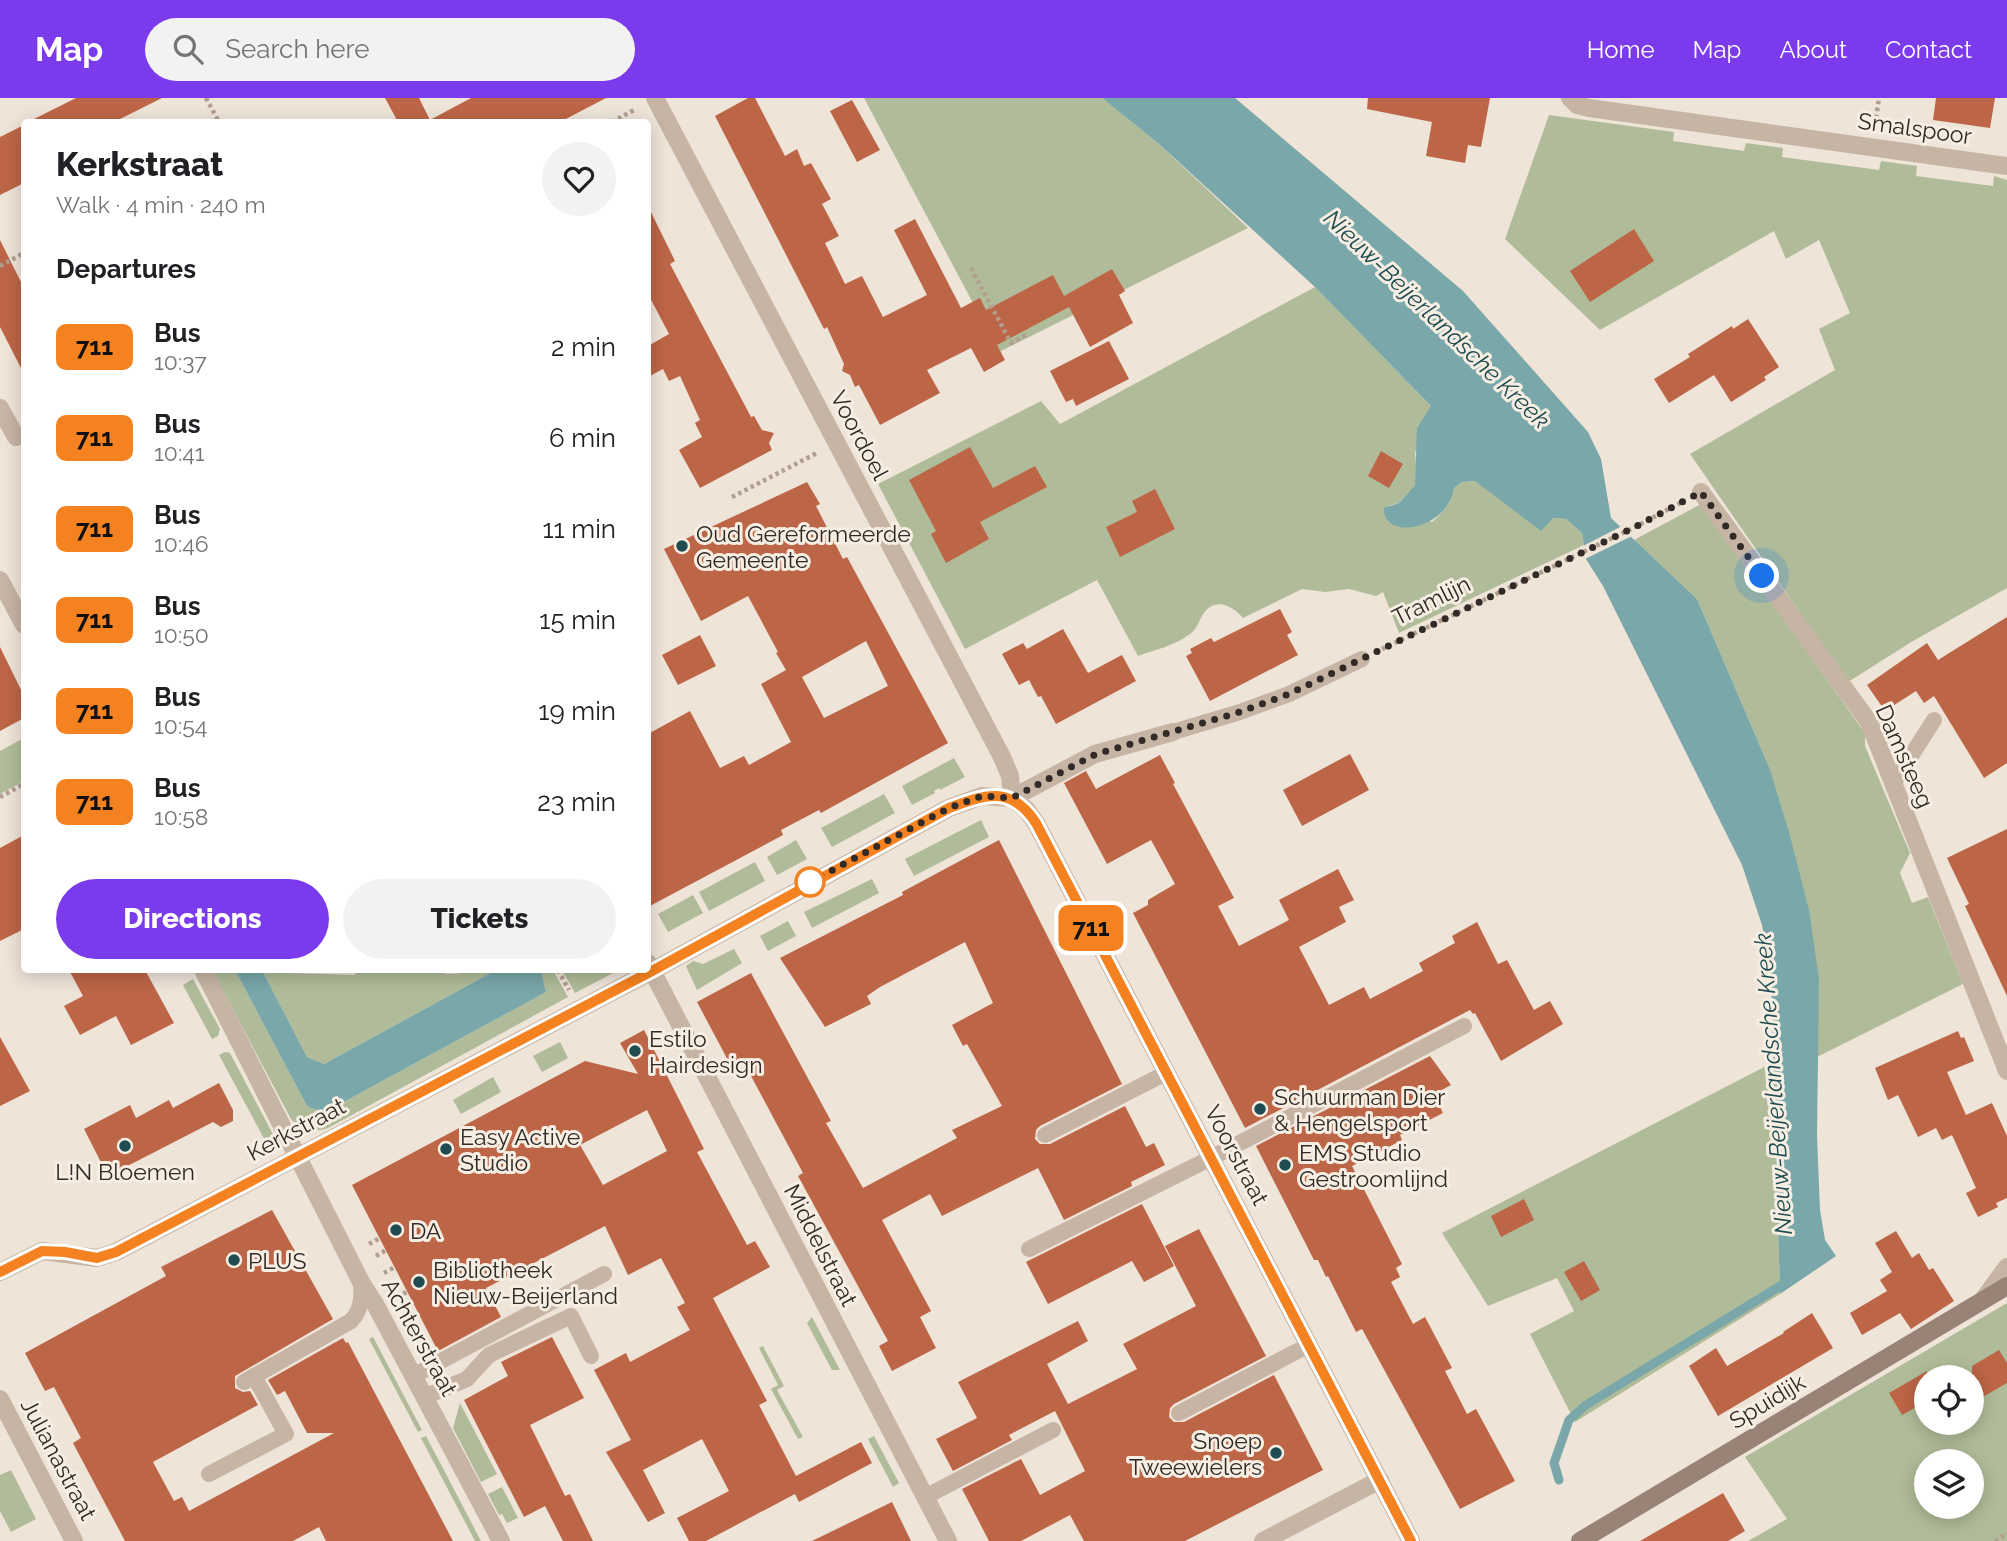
<!DOCTYPE html>
<meta charset="utf-8">
<style>
:root{--surface:#fff;--page:#f2f2f2;--text:#202124;--muted:#757577;--accent:#7c3aed}
body{margin:0;font-family:Raleway,sans-serif;background:var(--page);color:var(--text);height:100vh;display:flex;flex-direction:column;font-size:26px;white-space:nowrap}
*{box-sizing:border-box;margin:0}
p{font-size:23px;color:var(--muted)}
.icon{flex:none;width:38px;height:38px;fill:none;stroke:currentColor;stroke-width:2;stroke-linecap:round;stroke-linejoin:round}
.map{position:relative;flex:1;overflow:hidden}
.details{position:absolute;left:21px;top:21px;width:630px;height:854px;display:flex;flex-direction:column;background:var(--surface);border-radius:7px;box-shadow:0 4px 18px #0003}
.details>*{flex:none}
.badge{padding:0 14px;border-radius:10px;font-size:24px;line-height:46px}
.controls{position:absolute;left:1914px;top:1267px;display:grid;gap:14px}
.controls a{display:grid;place-items:center;width:70px;height:70px;border-radius:50%;background:var(--surface);box-shadow:0 4px 18px #0003;font-size:35px}
.you{position:absolute;width:35px;height:35px;margin:-18px;border:5px solid #fff;border-radius:50%;background:#1a73e8;box-shadow:0 0 0 10px #1a73e833}
.map>.badge{position:absolute;translate:-50% -50%;box-shadow:0 0 0 4px #fff}
h2{padding:0 35px;font-size:26px;line-height:63px}
.round{display:grid;place-items:center;flex:none;width:74px;height:74px;border-radius:37px;background:var(--page)}
.headline{display:flex;align-items:center;justify-content:space-between;height:119px;padding:0 35px}
h1{font-size:33px;font-weight:800;line-height:52px}
.primary-button{display:flex;gap:14px;margin-top:auto;padding:14px 35px}
.primary-button a{flex:1;height:80px;border-radius:42px;background:var(--accent);color:#fff;font-size:28px;font-weight:800;line-height:80px;text-align:center}
.primary-button a+a{background:var(--page);color:var(--text)}
ul{padding:0;list-style:none}
li{display:flex;align-items:center;gap:21px;height:91px;padding:0 35px}
li div{flex:1}
li b{display:block;font-size:26px}
li em{font-style:normal}
li .badge{min-width:77px;font-weight:700;text-align:center}
header{display:flex;align-items:center;gap:42px;box-sizing:border-box;height:98px;padding:0 35px;background:var(--accent);color:#fff}
header strong{font-size:33px}
nav{display:flex;gap:38px;margin-inline-start:auto;font-size:24px}
.search{width:490px;height:63px;background:var(--page);display:flex;align-items:center;gap:18px;box-sizing:border-box;padding:0 24px;border-radius:38px;color:var(--muted);font-size:26px}
.map>svg:first-child{display:block}
.green{fill:#b0bc99;fill-rule:evenodd}
.water{fill:#79a7aa}
.pier{fill:#efe4d8}
.lines{fill:none;stroke-linecap:round;stroke-linejoin:round}
.stream{stroke:#79a7aa;stroke-width:9}
.building{fill:#bd6547;fill-rule:evenodd}
.path{stroke:#b19e8f;stroke-width:4.5;stroke-dasharray:3.5 3.5;stroke-linecap:butt}
.lane{stroke:#c6b4a5;stroke-width:16}
.street{stroke:#c6b4a5;stroke-width:18}
.secondary{stroke:#998377;stroke-width:18}
.line-casing{stroke:#fff;stroke-width:16}
.line{stroke:#f58220;stroke-width:10}
.walk{stroke:#322a26;stroke-width:7;stroke-dasharray:0 12.6}
.poi-dot{fill:#1e4c50;stroke:#f7eee3;stroke-width:2.5}
.stop-dot{fill:#fff;stroke:#f58220;stroke-width:3.5}
.labels{text-anchor:middle;dominant-baseline:central;stroke-width:6;stroke-linejoin:round;paint-order:stroke}
.street-label{font-size:23px;fill:#322a26;stroke:#f7eee3}
.poi-label{font-size:23px;fill:#322a26;stroke:#f7eee3;text-anchor:start}
.water-label{font-size:24px;font-style:italic;fill:#1e4c50;stroke:#f7eee3}
</style>
<header>
<strong>Map</strong>
<div class="search"><svg class="icon" aria-label="search" viewBox="0 0 24 24"><circle cx="10" cy="10" r="6"/><path d="M15 15l6 6"/></svg>Search here</div>
<nav><a>Home</a><a>Map</a><a>About</a><a>Contact</a></nav>
</header>
<div class="map">
<svg width="2007" height="1443" viewBox="0 0 2007 1443">
<rect width="100%" height="100%" fill="#efe4d8"/>
<g class="green">
<polygon points="864,0 1102,0 1159,46 1248,130 999,254"/>
<polygon points="1549,17 1674,34 1673,43 1744,53 1746,45 1783,50 1782,59 1879,72 1881,63 1917,68 1916,78 1993,88 1994,78 2007,82 2007,490 1913,543 1848,584 1690,356 1835,272 1819,231 1850,215 1819,142 1786,161 1774,133 1600,232 1505,141"/>
<path d="M1315,189L1431,308L1415,355L1417,377L1415,387L1399,405L1388,408L1432,424C1443,414 1452,406 1454,390L1462,384L1475,383L1553,420L1566,421L1582,435L1584,447L1399,535L1383,494L1376,498L1349,491L1325,494L1302,491L1243,520C1232,507 1213,498 1202,518C1198,525 1197,531 1190,536C1176,547 1155,552 1138,558L1097,482L965,551L878,386L1041,303L1060,326Z"/>
<polygon points="1703,405 1748,471 1865,635 1865,648 1910,755 1900,775 1912,805 1928,799 1963,886 1817,959 1819,881 1769,669 1697,501 1634,442"/>
<polygon points="24,640 24,683 0,696 0,653"/>
<polygon points="954,660 965,679 940,692 939,690 934,693 935,695 912,707 902,688"/>
<polygon points="884,696 895,715 832,749 821,730"/>
<polygon points="981,722 989,739 914,778 905,761"/>
<polygon points="796,742 807,761 777,777 767,759"/>
<polygon points="755,764 765,783 709,813 699,794"/>
<polygon points="872,781 879,795 812,830 804,814"/>
<polygon points="693,797 703,815 668,834 658,816"/>
<polygon points="788,823 796,838 768,853 760,838"/>
<polygon points="734,851 742,865 697,892 686,868 693,863 703,866"/>
<path d="M212,872H235L307,1008C316,1013 321,1013 331,1011L546,894L541,872H553L568,899L328,1030C312,1035 302,1034 291,1021Z"/>
<path d="M262,872H288V875L355,877L356,872H444L445,876C463,876 478,872 496,872L324,966L307,959Z"/>
<polygon points="562,872 619,872 575,895"/>
<polygon points="193,881 220,931 218,938 212,941 183,887"/>
<polygon points="560,944 568,960 542,974 533,958"/>
<polygon points="225,954 230,955 276,1042 267,1046 219,957"/>
<polygon points="1774,964 1780,1196 1575,1324 1530,1236 1574,1213 1557,1180 1488,1208 1442,1135"/>
<polygon points="493,979 501,994 461,1016 453,1002"/>
<path d="M2007,1205V1443H1748L1787,1421L1745,1359ZM1927,1279H1972V1325H1927ZM1927,1363H1972V1409H1927Z"/>
<polygon points="812,1219 840,1272 832,1272 807,1225"/>
<polygon points="373,1239 422,1332 418,1334 369,1241"/>
<polygon points="763,1248 784,1288 777,1292 803,1339 798,1341 771,1291 778,1287 759,1250"/>
<polygon points="460,1305 497,1376 481,1384 453,1330"/>
<polygon points="426,1338 481,1443 475,1443 421,1340"/>
<polygon points="874,1338 899,1385 893,1389 868,1341"/>
<polygon points="11,1372 36,1421 11,1434 0,1413 0,1377"/>
<polygon points="502,1389 518,1420 507,1425 502,1416 499,1417 488,1396"/>
</g>
<g class="water">
<path d="M1102,0H1235L1463,193L1588,334L1601,361L1611,420L1697,501L1769,669L1789,734L1809,812L1819,881L1817,1038L1820,1112L1825,1142L1836,1158L1780,1196L1771,875L1762,827L1742,767L1603,488L1586,461L1582,435L1566,421L1553,420L1541,433L1475,383L1462,384L1454,390C1449,431 1383,444 1384,410L1399,405L1415,387L1417,330L1431,308L1315,189L1159,46Z"/>
<path d="M235,872H262L307,959L324,966L496,872H541L546,894L331,1011C321,1013 316,1013 307,1008Z"/>
</g>
<polygon class="pier" points="1624,427 1634,437 1583,462 1581,449"/>
<g class="lines">
<polyline class="stream" points="1559,1382 1554,1365 1569,1322 1586,1307 1790,1182"/>
</g>
<g class="building">
<polygon points="76,0 162,0 114,24 28,24"/>
<polygon points="385,0 419,0 430,22 471,0 606,0 560,24 398,24"/>
<polygon points="748,0 755,0 785,58 797,51 804,68 811,65 831,101 822,106 839,138 825,145 845,186 862,178 883,219 927,197 894,132 915,121 961,210 980,200 986,212 1053,177 1064,198 1112,171 1125,193 1119,197 1133,225 1090,249 1069,209 997,247 1005,262 984,274 971,250 927,272 940,295 880,327 859,287 855,289 850,277 842,273 844,266 827,229 824,231 715,18"/>
<polygon points="1368,0 1490,0 1481,49 1468,47 1465,65 1426,58 1432,24 1367,11"/>
<polygon points="1936,0 1995,0 1990,30 1933,22"/>
<polygon points="852,2 880,52 857,64 830,13"/>
<polygon points="24,27 24,85 0,97 0,39"/>
<polygon points="648,108 675,163 670,166 751,319 754,318 762,332 774,335 769,345 772,352 700,390 679,352 702,339 695,325 700,322 680,278 669,283 663,271 648,279 648,248 669,236 648,196"/>
<polygon points="1634,131 1654,163 1590,204 1570,173"/>
<polygon points="0,142 24,190 24,276 0,229"/>
<polygon points="1748,221 1779,269 1764,279 1766,282 1731,304 1714,277 1669,305 1654,281 1690,259 1688,256 1732,228 1733,231"/>
<polygon points="1109,243 1129,281 1076,308 1073,301 1066,304 1050,273"/>
<polygon points="970,349 993,390 1035,368 1047,389 980,424 989,441 946,465 931,436 936,433 909,382"/>
<polygon points="1381,353 1403,366 1389,390 1368,378"/>
<path d="M807,384L820,406L816,408L843,461L847,459L948,645L821,715L819,712L781,732L783,737L648,809V636L690,613L720,670L744,658L749,667L791,644L761,586L786,572L776,555L778,554L748,498L701,523L664,451ZM866,543L888,588L824,620L802,579Z"/>
<polygon points="1155,391 1175,431 1120,459 1106,429 1137,414 1132,403"/>
<polygon points="1280,511 1292,534 1287,537 1298,557 1210,603 1186,558 1192,555 1190,551 1211,540 1214,544"/>
<polygon points="2007,519 2007,665 1984,680 1934,598 1924,605 1916,593 1885,613 1867,587 1927,545 1938,562"/>
<polygon points="1063,531 1088,575 1122,557 1136,583 1056,626 1041,598 1038,599 1029,582 1019,587 1002,556 1023,545 1027,551"/>
<polygon points="700,537 716,568 678,587 662,557"/>
<polygon points="0,549 24,598 24,620 0,633"/>
<polygon points="1350,656 1369,692 1302,728 1283,692"/>
<polygon points="1160,657 1175,685 1173,686 1234,800 1218,808 1239,848 1289,822 1279,802 1338,771 1354,802 1339,809 1346,824 1299,849 1329,907 1364,889 1370,901 1423,873 1419,865 1455,845 1452,838 1477,824 1498,866 1507,862 1534,912 1550,903 1563,926 1501,963 1475,915 1473,916 1470,912 1245,1030 1133,815 1148,807 1148,802 1175,786 1151,742 1107,766 1064,685 1086,673 1096,691"/>
<polygon points="2007,731 2007,898 1965,808 1969,806 1947,760"/>
<polygon points="24,737 24,831 0,843 0,750"/>
<polygon points="999,742 1122,986 1040,1028 1036,1032 1035,1041 1040,1046 1050,1046 1125,1008 1146,1049 1154,1045 1165,1067 1131,1084 1132,1088 1064,1122 1038,1070 942,1118 930,1096 882,1122 931,1213 920,1219 936,1250 892,1273 879,1248 888,1243 798,1078 803,1075 743,963 731,968 697,904 751,875 831,1023 826,1025 863,1090 957,1040 952,1032 1002,1008 967,946 963,948 952,927 993,905 965,844 880,889 867,898 871,906 825,929 780,860 903,797 902,794"/>
<polygon points="69,872 145,872 174,925 131,947 116,918 80,937 64,908 83,898"/>
<path d="M644,932L704,1051L697,1054L747,1147L755,1143L770,1169L713,1200L767,1303L759,1307L796,1378L861,1344L872,1365L799,1404L795,1396L706,1443H689L677,1420L729,1393L702,1341L643,1372L665,1415L648,1424L606,1354L631,1342L594,1272L626,1255L630,1264L690,1232L677,1209L685,1205L661,1160L628,1177L605,1128L486,1190L501,1219L438,1253L352,1087L585,963L638,976L620,945ZM647,1012L667,1053L603,1087L580,1047Z"/>
<polygon points="1958,933 1961,940 1964,939 1974,963 1947,974 1966,1017 1992,1005 2007,1038 2007,1100 1996,1105 1998,1109 1978,1119 1966,1095 1976,1090 1952,1037 1942,1042 1936,1030 1918,1039 1898,997 1888,1002 1875,970"/>
<polygon points="0,939 30,993 0,1008"/>
<polygon points="1430,958 1451,987 1434,996 1443,1015 1400,1037 1402,1042 1352,1068 1402,1166 1396,1170 1400,1179 1391,1184 1413,1226 1425,1219 1452,1270 1445,1273 1467,1316 1476,1311 1515,1383 1460,1411 1362,1231 1356,1234 1328,1178 1326,1179 1318,1162 1314,1162 1256,1048"/>
<polygon points="219,985 233,1012 233,1023 221,1029 213,1024 108,1078 84,1031 130,1007 136,1020 169,1002 173,1010"/>
<polygon points="1524,1101 1534,1122 1501,1139 1491,1118"/>
<polygon points="1142,1106 1174,1168 1144,1184 1132,1163 1048,1206 1026,1164"/>
<polygon points="272,1112 333,1221 235,1278 235,1290 243,1294 250,1293 258,1307 153,1364 174,1403 182,1399 189,1413 334,1335 307,1335 285,1293 277,1297 268,1282 343,1240 346,1245 348,1244 453,1443 326,1443 319,1429 293,1443 125,1443 73,1345 81,1340 54,1289 45,1293 25,1255 166,1178 161,1169"/>
<polygon points="1199,1131 1266,1258 1174,1306 1170,1310 1169,1319 1174,1324 1184,1324 1274,1277 1323,1372 1185,1443 1084,1443 1070,1417 1021,1443 989,1443 962,1391 1021,1361 1040,1397 1085,1373 1055,1313 1009,1337 1012,1342 953,1373 936,1341 977,1320 958,1284 1078,1223 1088,1243 1047,1266 1068,1306 1137,1271 1123,1246 1196,1208 1165,1148"/>
<polygon points="1896,1133 1912,1160 1919,1155 1929,1172 1933,1170 1954,1203 1911,1231 1900,1215 1862,1237 1850,1215 1887,1193 1880,1182 1892,1174 1875,1145"/>
<polygon points="1584,1163 1600,1192 1581,1203 1564,1174"/>
<polygon points="1812,1215 1833,1250 1718,1318 1689,1268 1716,1250 1727,1268 1784,1235 1783,1234"/>
<polygon points="552,1239 584,1300 530,1327 565,1398 570,1396 593,1443 563,1443 545,1408 524,1419 464,1302 508,1278 501,1264"/>
<polygon points="1999,1252 2007,1265 2007,1285 1972,1305 1972,1268"/>
<polygon points="1927,1273 1927,1303 1902,1317 1889,1295"/>
<polygon points="1723,1395 1745,1433 1728,1443 1640,1443"/>
<polygon points="892,1404 911,1443 812,1443"/>
</g>
<g class="lines">
<g class="path">
<polyline points="206,0 219,24"/>
<polyline points="612,24 636,11"/>
<polyline points="1875,27 1879,0"/>
<polyline points="0,168 24,155"/>
<polyline points="971,170 1011,245 1026,237"/>
<polyline points="732,399 817,355"/>
<polyline points="1382,551 1635,429 1682,404"/>
<polyline points="0,699 24,686"/>
<polyline points="558,872 569,892"/>
<polyline points="369,1146 380,1140"/>
<polyline points="376,1158 388,1151"/>
<polyline points="384,1175 395,1169"/>
<polyline points="397,1199 407,1194"/>
<polyline points="1995,1443 2007,1435"/>
</g>
<g class="lane">
<polyline points="1173,634 1237,615 1289,596 1362,561"/>
<polyline points="1893,686 1934,622"/>
<polyline points="1045,1037 1166,975"/>
<polyline points="1029,1151 1211,1060 1464,928"/>
<polyline points="413,1278 604,1176"/>
<path d="M244,1284L351,1223C362,1211 362,1199 361,1184"/>
<polyline points="424,1299 467,1281 489,1257 571,1218 591,1258"/>
<polyline points="1179,1315 1309,1247"/>
<polyline points="209,1376 286,1336 254,1278"/>
<polyline points="925,1399 1053,1332"/>
</g>
<g class="street">
<polyline points="655,0 1002,659 1010,678 1012,700"/>
<polyline points="1570,0 1577,7 1589,10 2007,68"/>
<polyline points="0,310 16,339"/>
<polyline points="1701,394 1869,624 2007,973"/>
<polyline points="0,482 24,527"/>
<polyline points="1012,700 1026,711 1036,725 1411,1443"/>
<polyline points="648,865 948,1443"/>
<polyline points="203,872 361,1184 375,1206 501,1443"/>
<polyline points="0,1174 42,1153 97,1160 116,1154 652,873 949,710 982,698 1012,700 1095,656 1173,634"/>
<polyline points="1982,1203 2007,1169"/>
<polyline points="0,1301 74,1443"/>
<polyline points="1263,1443 1380,1382"/>
</g>
<polyline class="secondary" points="1580,1443 2007,1188"/>
</g>
<g class="lines">
<defs>
<path id="line" d="M0,1174L42,1153L65,1154L97,1160L116,1154L652,873L949,710C986,696 1011,687 1036,725L1411,1443"/>
</defs>
<use href="#line" class="line-casing"/>
<use href="#line" class="line"/>
<polyline class="walk" points="810,784 949,710 982,698 1012,700 1096,656 1237,615 1289,596 1635,429 1701,394 1762,478"/>
</g>
<g class="poi-dot">
<circle cx="682" cy="448" r="7"/>
<circle cx="635" cy="953" r="7"/>
<circle cx="1260" cy="1011" r="7"/>
<circle cx="125" cy="1048" r="7"/>
<circle cx="446" cy="1051" r="7"/>
<circle cx="1285" cy="1067" r="7"/>
<circle cx="396" cy="1132" r="7"/>
<circle cx="234" cy="1162" r="7"/>
<circle cx="419" cy="1184" r="7"/>
<circle cx="1276" cy="1355" r="7"/>
</g>
<circle class="stop-dot" cx="810" cy="784" r="14"/>
<g class="labels">
<g class="street-label">
<text transform="translate(1915 30) rotate(8)">Smalspoor</text>
<text transform="translate(860 337) rotate(62)">Voordoel</text>
<text transform="translate(1431 502) rotate(-26)">Tramlijn</text>
<text transform="translate(1905 658) rotate(66)">Damsteeg</text>
<text transform="translate(296 1031) rotate(-28)">Kerkstraat</text>
<text transform="translate(1237 1057) rotate(62)">Voorstraat</text>
<text transform="translate(821 1147) rotate(63)">Middelstraat</text>
<text transform="translate(420 1239) rotate(61)">Achterstraat</text>
<text transform="translate(1767 1303) rotate(-31)">Spuidijk</text>
<text transform="translate(59 1361) rotate(62)">Julianastraat</text>
</g>
<g class="poi-label">
<text x="696" y="435">Oud Gereformeerde<tspan x="696" dy="26">Gemeente</tspan></text>
<text x="649" y="940">Estilo<tspan x="649" dy="26">Hairdesign</tspan></text>
<text x="1274" y="998">Schuurman Dier<tspan x="1274" dy="26">&amp; Hengelsport</tspan></text>
<text x="460" y="1038">Easy Active<tspan x="460" dy="26">Studio</tspan></text>
<text x="1299" y="1054">EMS Studio<tspan x="1299" dy="26">Gestroomlijnd</tspan></text>
<text x="125" y="1073" text-anchor="middle">L!N Bloemen</text>
<text x="410" y="1132">DA</text>
<text x="248" y="1162">PLUS</text>
<text x="433" y="1171">Bibliotheek<tspan x="433" dy="26">Nieuw-Beijerland</tspan></text>
<text x="1262" y="1342" text-anchor="end">Snoep<tspan x="1262" dy="26">Tweewielers</tspan></text>
</g>
<g class="water-label">
<text transform="translate(1437 221) rotate(44)">Nieuw-Beijerlandsche Kreek</text>
<text transform="translate(1773 986) rotate(-94)">Nieuw-Beijerlandsche Kreek</text>
</g>
</g>
</svg>
<div class="controls">
<a><svg class="icon" aria-label="locate" viewBox="0 0 24 24"><circle cx="12" cy="12" r="6"/><path d="M12 2v4M12 18v4M2 12h4M18 12h4"/></svg></a>
<a><svg class="icon" aria-label="layers" viewBox="0 0 24 24"><path d="M12 4l9 5-9 5-9-5zM3 14l9 5 9-5"/></svg></a>
</div>
<div class="you" style="left:1762px;top:478px"></div>
<b class="badge" style="left:1091px;top:830px;background:#f58220;color:#111">711</b>
<section class="details">
<div class="headline"><div><h1>Kerkstraat</h1><p>Walk · 4 min · 240 m</p></div><a class="round"><svg class="icon" aria-label="heart" viewBox="0 0 24 24"><path d="M12 20l-8-8c-3-5 5-10 8-4 3-6 11-1 8 4z"/></svg></a></div>
<h2>Departures</h2>
<ul>
<li><span class="badge" style="background:#f58220;color:#111">711</span><div><b>Bus</b><p>10:37</p></div><em>2 min</em></li>
<li><span class="badge" style="background:#f58220;color:#111">711</span><div><b>Bus</b><p>10:41</p></div><em>6 min</em></li>
<li><span class="badge" style="background:#f58220;color:#111">711</span><div><b>Bus</b><p>10:46</p></div><em>11 min</em></li>
<li><span class="badge" style="background:#f58220;color:#111">711</span><div><b>Bus</b><p>10:50</p></div><em>15 min</em></li>
<li><span class="badge" style="background:#f58220;color:#111">711</span><div><b>Bus</b><p>10:54</p></div><em>19 min</em></li>
<li><span class="badge" style="background:#f58220;color:#111">711</span><div><b>Bus</b><p>10:58</p></div><em>23 min</em></li>
</ul>
<div class="primary-button"><a>Directions</a><a>Tickets</a></div>
</section>
</div>
